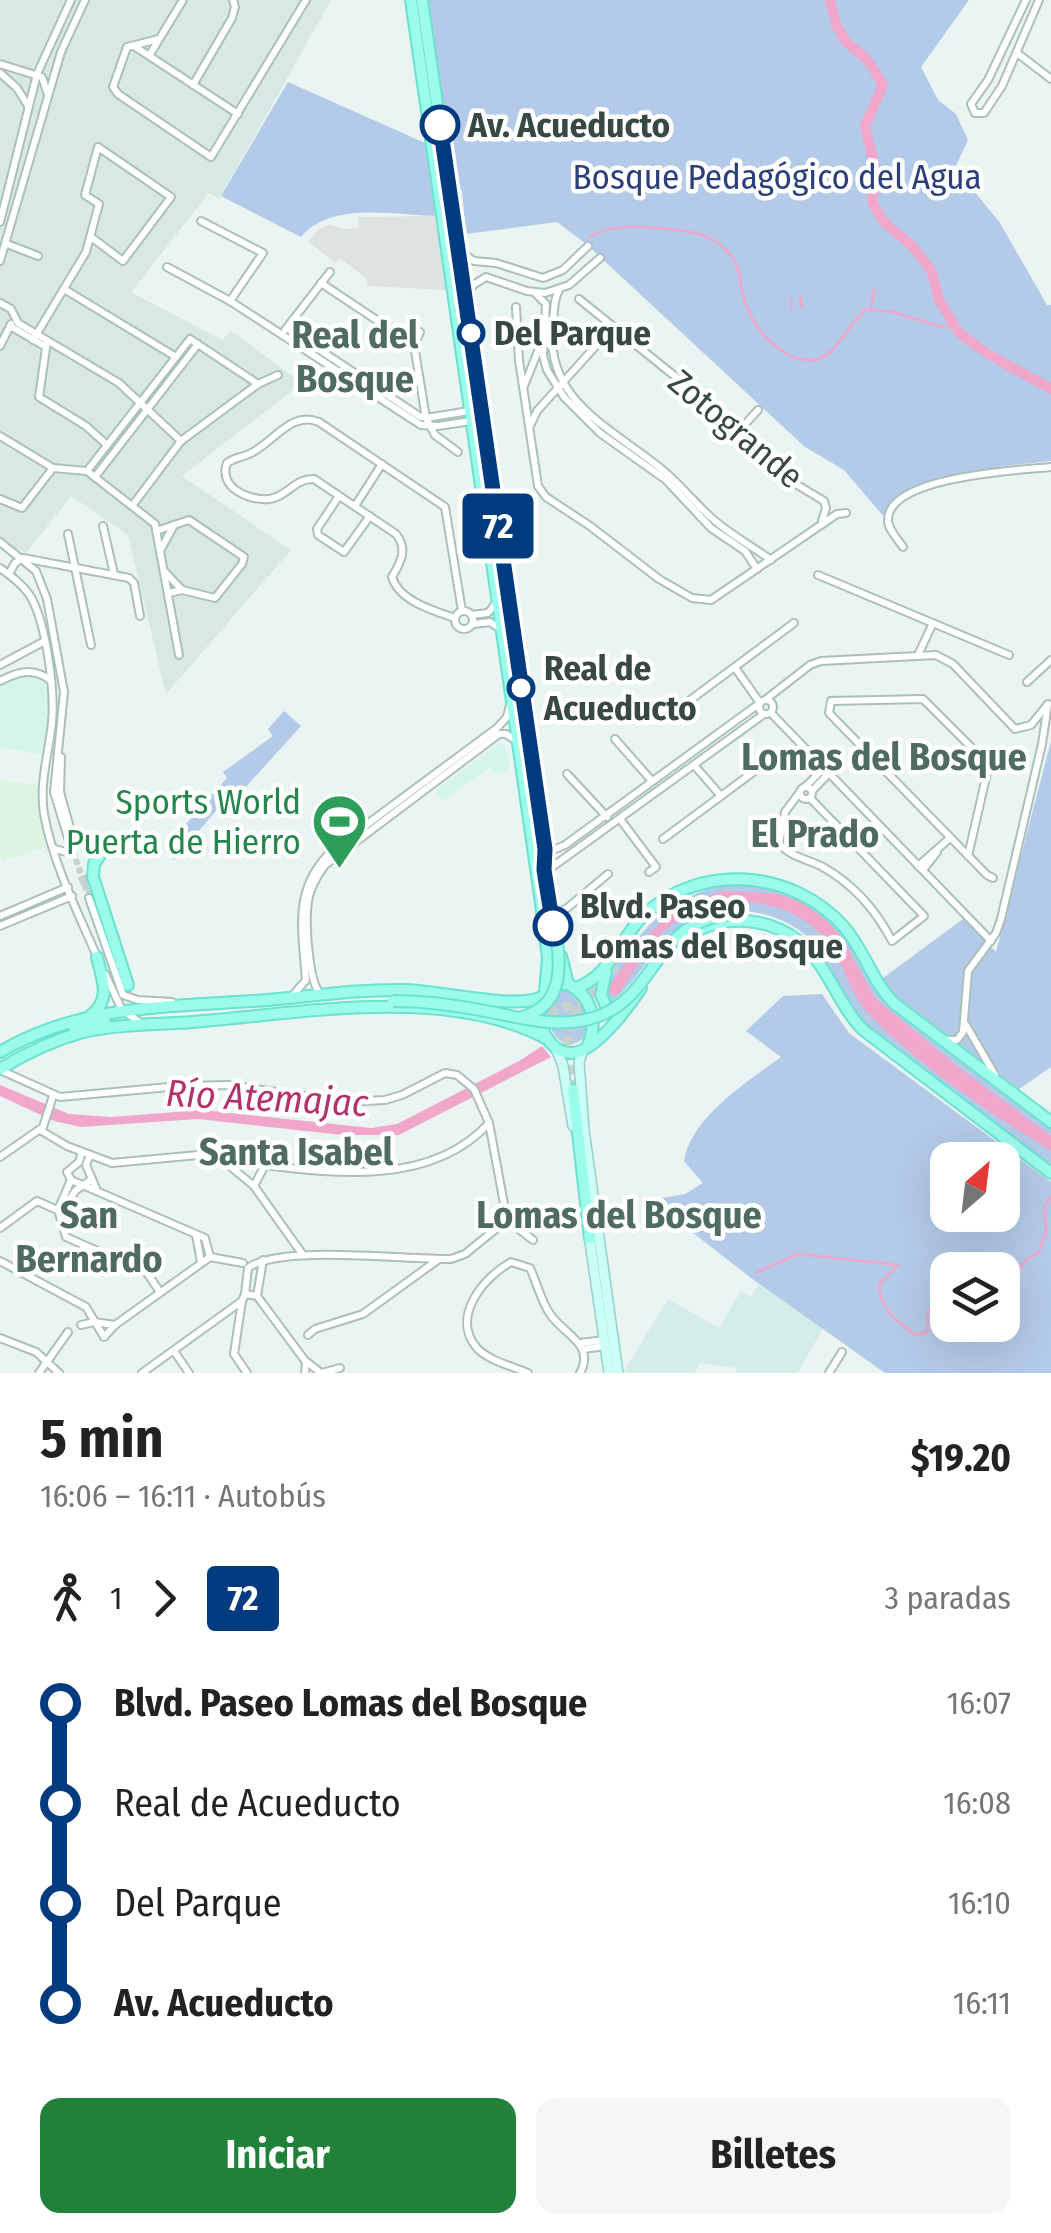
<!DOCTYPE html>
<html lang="es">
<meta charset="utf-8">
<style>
:root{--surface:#fff;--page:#f6f6f6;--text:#222;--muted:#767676;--accent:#21813b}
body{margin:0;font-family:"Fira Sans Condensed",sans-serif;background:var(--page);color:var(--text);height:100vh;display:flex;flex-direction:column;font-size:38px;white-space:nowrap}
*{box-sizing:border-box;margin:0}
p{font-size:32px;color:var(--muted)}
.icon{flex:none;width:55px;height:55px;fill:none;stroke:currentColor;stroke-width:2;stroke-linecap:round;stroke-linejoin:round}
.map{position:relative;height:1373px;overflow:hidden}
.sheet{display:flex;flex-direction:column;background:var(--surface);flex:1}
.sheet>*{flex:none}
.badge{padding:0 20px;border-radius:8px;font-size:35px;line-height:65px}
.needle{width:65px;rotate:28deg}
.tools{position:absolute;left:930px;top:1142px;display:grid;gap:20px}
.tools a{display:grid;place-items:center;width:90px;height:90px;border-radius:20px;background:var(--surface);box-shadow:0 10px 40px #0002;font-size:50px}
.map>.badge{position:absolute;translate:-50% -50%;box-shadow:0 0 0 5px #fff}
.legs{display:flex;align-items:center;gap:15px;height:110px;padding:0 40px;font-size:32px}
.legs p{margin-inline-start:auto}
.headline{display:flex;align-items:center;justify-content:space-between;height:170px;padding:0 40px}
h1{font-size:55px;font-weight:700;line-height:75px}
.button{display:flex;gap:20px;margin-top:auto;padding:20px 40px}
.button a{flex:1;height:115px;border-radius:20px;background:var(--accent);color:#fff;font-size:40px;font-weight:700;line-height:115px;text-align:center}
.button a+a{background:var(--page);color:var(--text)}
ul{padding:0 40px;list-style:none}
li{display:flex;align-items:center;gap:35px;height:100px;font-size:38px}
li i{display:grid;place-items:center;width:15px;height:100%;margin:0 12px;background:currentColor}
li i::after{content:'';width:25px;height:25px;margin:-12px;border:8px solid;border-radius:50%;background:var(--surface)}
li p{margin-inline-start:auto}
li:first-child i{background:linear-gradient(#0000 50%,currentColor 0)}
li:last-child i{background:linear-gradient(currentColor 50%,#0000 0)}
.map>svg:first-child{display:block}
.residential{fill:#d8e8e5}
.commercial{fill:#d5f5ec}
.education{fill:#d4ede9}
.medical{fill:#ddf4e3}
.green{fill:#b3cae8;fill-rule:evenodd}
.parking{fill:#dee3e2}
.water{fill:#f0a7c9}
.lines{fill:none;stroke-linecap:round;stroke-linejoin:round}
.stream{stroke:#f0a7c9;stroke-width:2.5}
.river{stroke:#f0a7c9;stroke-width:10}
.minor-tunnel{stroke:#c6d2cf;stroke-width:6;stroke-dasharray:6 3;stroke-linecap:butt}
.primary-tunnel{stroke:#c6d2cf;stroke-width:10;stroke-dasharray:10 5;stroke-linecap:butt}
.minor-casing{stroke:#acc0bb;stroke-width:10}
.secondary-casing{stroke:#98d0c8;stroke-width:12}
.primary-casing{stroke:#6ae2cd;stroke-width:14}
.minor{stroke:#fff;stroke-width:6}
.secondary{stroke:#cafef7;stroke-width:9}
.primary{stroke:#9bfcec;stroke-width:10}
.primary-bridge-casing{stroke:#6ae2cd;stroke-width:14;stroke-linecap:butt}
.primary-bridge{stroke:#9bfcec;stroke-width:10}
.line-1-casing{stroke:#fff;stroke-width:22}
.line-1{stroke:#003b80;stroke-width:15}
.stop-1-dot{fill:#fff;stroke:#003b80;stroke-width:5}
.labels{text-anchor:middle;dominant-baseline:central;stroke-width:9;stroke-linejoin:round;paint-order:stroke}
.stop-label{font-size:35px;font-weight:bold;fill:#384844;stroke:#fff;text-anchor:start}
.park-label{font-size:35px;fill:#2b3f7a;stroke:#fff}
.street-label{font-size:35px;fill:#384844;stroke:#fff}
.leisure-label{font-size:35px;fill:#27864d;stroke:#fff;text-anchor:end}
.neighbourhood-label{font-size:38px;font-weight:bold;fill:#4f6b63;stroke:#fff}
.water-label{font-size:38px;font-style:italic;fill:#b3326d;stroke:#fff}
</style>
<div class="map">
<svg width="1051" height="1373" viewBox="0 0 1051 1373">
<rect width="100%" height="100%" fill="#eaf4f2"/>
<polygon class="residential" points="0,0 331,0 219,199 209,193 131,292 222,340 231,331 302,383 182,476 291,550 166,694 128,535 71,496 26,553 0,541"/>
<g class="commercial">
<polygon points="38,676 49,684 51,724 41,755 0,747 0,687 16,677"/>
<polygon points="499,743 506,746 510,767 498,775 491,767 443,801 435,791"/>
</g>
<polygon class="education" points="759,1284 823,1328 798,1373 735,1373 736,1368 700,1363 695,1373 623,1373 668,1299 719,1328 741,1291 751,1297"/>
<polygon class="medical" points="0,780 38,785 49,846 3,861 0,854"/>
<g class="green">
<path d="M428,0H969L921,67L938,100L956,114L968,140L955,168L1000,223L1047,305H1051V461C1000,467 913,470 885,518L844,470L805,447L585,243L557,222L466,234L462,192L450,161Z"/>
<path d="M288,82L425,143L435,216C394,215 331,201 301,237L221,196Z"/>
<polygon points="284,711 301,726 243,790 237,786 174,860 165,852 169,843 227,778 223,772 273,736 268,729"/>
<polygon points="1051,741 1051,1067 1015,1092 901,1004 879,981 963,919 996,952"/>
<path d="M743,879L802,896L850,937L878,990L1051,1124V1164C1005,1132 959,1099 915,1065C899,1053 881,1042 866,1028C845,1009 838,980 824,957C797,912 733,899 688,922C653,940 641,982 609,1003C601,988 609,970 617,956L624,959C655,907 687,893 743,879Z"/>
<path d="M560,987L570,989C621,1033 552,1079 545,1004Z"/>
<path d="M822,994L849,1033L1051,1182V1373H885L751,1278L651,1200L685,1194L703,1183L684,1161C690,1118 748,1081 781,1057L746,1031L783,996ZM948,1160H1002V1215H948ZM1002,1270V1325H948V1270Z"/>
</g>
<polygon class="parking" points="435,216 447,290 367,286 367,279 340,258 335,263 308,241 319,229 329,225 347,229 359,228 358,217"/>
<g class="water">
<path d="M725,891L779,894L803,903L826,920L842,938L875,998L958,1067L1051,1136V1151C990,1113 918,1065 868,1013C849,992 844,962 826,940C788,893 713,891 667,928C647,945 633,974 617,995H613L607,989C645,938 660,908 725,891Z"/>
<polygon points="542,1046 551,1057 399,1135 342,1135 198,1119 81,1127 54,1121 0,1096 0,1085 69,1114 111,1117 203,1110 371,1128 397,1124 519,1061"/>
</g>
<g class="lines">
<g class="stream">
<path d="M590,236C614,225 632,226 658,228C679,230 706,231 723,247C744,266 737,280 745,302C753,325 768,343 788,355C796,359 809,362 818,359C837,353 849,324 865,310L889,311L942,327L954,324"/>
<polyline points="800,297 802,307"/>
<polyline points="791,308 791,300"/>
<polyline points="871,308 874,290"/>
<path d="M757,1272L798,1254L898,1265L879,1285C880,1310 898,1322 916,1335L928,1331L927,1313L934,1303L948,1304"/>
<polyline points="1002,1294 1025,1261 1039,1252 1046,1229 1044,1207 1051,1197"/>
</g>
<polyline class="river" points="830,0 837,27 847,43 867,59 883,85 865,126 876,172 872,202 883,221 913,247 931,270 939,300 959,333 988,354 1051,389"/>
<polyline class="minor-tunnel" points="70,842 89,898"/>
<g class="primary-tunnel">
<polyline points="82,876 93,895"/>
<path d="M533,1012C576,1013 597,992 620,958"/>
<polyline points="105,1021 122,1009 128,985"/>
<path d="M573,1090C569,1059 560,1030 582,1004"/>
</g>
<defs>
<g id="minor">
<polyline points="1026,0 988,80 971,104 975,113 984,113 1002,86 1039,0"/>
<polyline points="159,39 127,47 113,87 118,94 211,157 306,0"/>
<polyline points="134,46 238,114"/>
<polyline points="1017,53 1051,79"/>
<polyline points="149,56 183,0"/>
<polyline points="0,64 42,77 48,95"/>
<polyline points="0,73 17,88 28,106"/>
<polyline points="193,85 232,18 235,7 233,0"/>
<polyline points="201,221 263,253 230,301"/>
<polyline points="0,222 37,74 71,0"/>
<polyline points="7,244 38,256"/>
<polyline points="459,251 474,261 496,263 543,278 563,270 588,246"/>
<polyline points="0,261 61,52 85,0"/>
<polyline points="167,267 230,301 421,425 438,426 471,421"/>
<polyline points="321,283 414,345"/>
<polyline points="64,289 176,357"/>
<path d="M559,290C553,301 555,308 553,320C542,401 611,427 664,471C682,486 696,505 714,520C731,535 752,546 771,560"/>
<polyline points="535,293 546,304 543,356 547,370 564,397 600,433 666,480 711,528 745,551 757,569"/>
<polyline points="579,299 692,390 784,477 824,501 826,508 822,521"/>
<polyline points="466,300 473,285 486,277 527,291 545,293 569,285 600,258"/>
<polyline points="0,303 11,309 18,323 119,383 181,441"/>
<polyline points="516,307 519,360 538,486 546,497 590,526 659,579 692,598 711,600 837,514 846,513"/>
<polyline points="10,326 46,347"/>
<polyline points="287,328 419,416 426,418 469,411"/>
<polyline points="285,330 330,272"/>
<polyline points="420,332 414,345 426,418 435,435 458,452"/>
<polyline points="33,340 86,252 99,204 85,195 98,147 171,197 123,261 91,237"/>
<polyline points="47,341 39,397 86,426 107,445"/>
<polyline points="0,346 11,324"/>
<polyline points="524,386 540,346"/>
<polyline points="530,426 537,411 602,339 620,337"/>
<polyline points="737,433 758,410"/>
<polyline points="0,436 53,468 87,471 155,524 179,655"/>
<polyline points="87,471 190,339 258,384"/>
<polyline points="95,477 198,344"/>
<polyline points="339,496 317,529 318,535 344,552 370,516"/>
<polyline points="0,499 22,508 53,468"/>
<polyline points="132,506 181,441 258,384 278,375"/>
<polyline points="355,506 382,464"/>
<polyline points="103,526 114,574"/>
<polyline points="156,531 189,520 244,557 242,564 215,598 182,590 169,593"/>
<polyline points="68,534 91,645"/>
<polyline points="0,542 36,571 47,599 64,692 54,792 69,841"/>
<path d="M903,547C898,539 888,530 888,520C888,476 1020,470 1051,467"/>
<polyline points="161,549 174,525"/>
<path d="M0,568C11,576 21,583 29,594C46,620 55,690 52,722C49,753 39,782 44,814C53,864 78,912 98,959"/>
<polyline points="165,572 182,590"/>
<polyline points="9,574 15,563 23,558 129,578 134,583 140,616"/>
<polyline points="818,575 1009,655"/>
<circle cx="464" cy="620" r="9"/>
<polyline points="471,615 488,613 496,603"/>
<path d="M455,618C434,611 399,601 392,577C401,562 408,549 396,534L314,479C295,478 287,497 269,499C248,501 218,487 227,463C235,457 240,458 249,454C273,444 290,410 319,422L445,507L462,611"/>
<polyline points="474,624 490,622 499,628"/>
<polyline points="918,655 933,623"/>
<polyline points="0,665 43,642"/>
<polyline points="736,669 760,703"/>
<path d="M0,681C17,672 33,667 50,680"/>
<polyline points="1027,682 1051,660"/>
<circle cx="766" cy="707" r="7"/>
<polyline points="765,700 810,665 821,661 936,655 953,664 1015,729 1031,725 1047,705"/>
<polyline points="771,713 991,941"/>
<polyline points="666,718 794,623"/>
<polyline points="615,739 652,781"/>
<polyline points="694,765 721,796"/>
<polyline points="567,774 607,817"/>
<circle cx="806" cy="793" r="6"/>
<polyline points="805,787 824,768"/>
<polyline points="812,791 829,773"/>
<path d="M800,792L785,812L779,843C789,856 806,859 821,866C852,883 876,910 892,941L924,916L810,798"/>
<polyline points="620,819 656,867 649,872"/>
<polyline points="663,839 779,753"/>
<polyline points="55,849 66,852 74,842 60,792 61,757"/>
<polyline points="546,853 565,845 760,703"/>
<polyline points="968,856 987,773 985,761 923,699 831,701 829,713 987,875 993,878"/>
<polyline points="918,866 950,838"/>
<polyline points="548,870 764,714"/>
<polyline points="923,870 937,852"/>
<polyline points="89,898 123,995 138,1000 172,1002"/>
<polyline points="555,912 566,909 608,874"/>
<polyline points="0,916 68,887"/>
<polyline points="0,926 72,896"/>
<polyline points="105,974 122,1010 141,1023"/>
<path d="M320,994C308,979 305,921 308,901C310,887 317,876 325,865L499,734H506L515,740"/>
<path d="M293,995L306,980C302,928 292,886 335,848L497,728L507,717L510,705"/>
<polyline points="966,1025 995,1075"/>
<polyline points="948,1040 957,1040 963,1032 968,971 996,933 1001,919 1042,744 1048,704"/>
<polyline points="0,1070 60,1097 180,1086 228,1085 345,1102 385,1100 402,1095 445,1073 457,1075 474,1089 489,1123 507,1220"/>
<polyline points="40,1130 67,1146 112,1163 198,1155 221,1159 254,1186 303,1255"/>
<polyline points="82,1152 79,1162 67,1172 71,1180 58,1210 66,1237 147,1273 160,1292"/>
<polyline points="90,1155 86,1165 97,1191"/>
<polyline points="0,1157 43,1127 53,1096"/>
<path d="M222,1160C308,1169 424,1195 489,1123"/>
<polyline points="71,1180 205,1238 210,1257"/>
<polyline points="254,1186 265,1165"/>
<polyline points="61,1215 75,1191 92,1179"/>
<polyline points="507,1220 533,1240"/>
<polyline points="0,1228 37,1201 64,1213"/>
<polyline points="196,1235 201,1262"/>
<polyline points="0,1261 86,1307 104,1337 115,1325 210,1257 243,1263"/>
<path d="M245,1294L248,1268C280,1244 406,1260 451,1259L465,1254L507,1220"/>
<polyline points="245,1294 257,1296 306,1362 305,1373"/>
<polyline points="257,1296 263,1260"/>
<polyline points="242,1301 234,1354 247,1373"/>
<polyline points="81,1325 94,1322 115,1325"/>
<polyline points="308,1335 315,1329 363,1314 439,1259"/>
<polyline points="0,1338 36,1352 59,1373"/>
<polyline points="580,1343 605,1340"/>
<polyline points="583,1349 606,1346"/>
<polyline points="174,1351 189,1373"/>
<polyline points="307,1362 321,1373"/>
<polyline points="39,1373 68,1332"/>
<polyline points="142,1373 242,1301 245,1294"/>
<polyline points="322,1373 340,1368"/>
<path d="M528,1373C512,1366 489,1361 477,1348C450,1317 484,1277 511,1262L530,1268C537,1283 541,1301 550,1314C563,1334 596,1344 580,1373"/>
<polyline points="829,1373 842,1352"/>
</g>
<g id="secondary">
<polyline points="555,1046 563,1066 573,1126"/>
<polyline points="583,1050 579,1062 584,1130 618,1373"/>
<polyline points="589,1235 609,1373"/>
</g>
<g id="primary">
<polyline points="411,0 540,896 548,958 545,991"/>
<polyline points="422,0 547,865"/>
<polyline points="104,849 94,864 93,877 128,985"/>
<path d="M677,944C716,911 775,913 810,952C831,975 840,1006 862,1029L1051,1173"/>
<polyline points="561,956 568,984"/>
<polyline points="606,972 601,995 607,1008 616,1010"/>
<path d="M576,988C610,976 619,940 643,916C699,862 793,869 844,927C865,951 872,982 895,1004L1051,1122"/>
<path d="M91,1015C112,999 102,979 97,957"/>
<polyline points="74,1027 105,1021"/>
<path d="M588,1045C598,1021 592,996 568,984C524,982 536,1054 572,1053C596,1052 629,1006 641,988"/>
<path d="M0,1052C82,1003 176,1007 268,1000C314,996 360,989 406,990C440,991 517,1010 542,997"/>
<path d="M0,1069C26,1053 54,1040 83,1032C123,1023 164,1025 204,1021C310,1012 452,986 549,1040"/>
<polyline points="573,1090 590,1238"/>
</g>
</defs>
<use href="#minor" class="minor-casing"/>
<use href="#secondary" class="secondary-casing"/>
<use href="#primary" class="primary-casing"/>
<use href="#minor" class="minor"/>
<use href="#secondary" class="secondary"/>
<use href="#primary" class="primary"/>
<defs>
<g id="primary-bridge">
<path d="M393,1001C424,1001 455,1005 485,1011C524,1018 560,1030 599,1016C660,992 654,918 736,914"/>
<path d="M522,1017C589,999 544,909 543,859"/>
</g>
</defs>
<use href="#primary-bridge" class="primary-bridge-casing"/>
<use href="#primary-bridge" class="primary-bridge"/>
</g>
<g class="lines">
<defs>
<polyline id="line-1" points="440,125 545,849 544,870 553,926"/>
</defs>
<use href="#line-1" class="line-1-casing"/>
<use href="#line-1" class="line-1"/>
</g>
<defs>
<symbol id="stadium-pin" viewBox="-11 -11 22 30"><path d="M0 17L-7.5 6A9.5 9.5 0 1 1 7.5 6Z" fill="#2e9e5b" stroke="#fff"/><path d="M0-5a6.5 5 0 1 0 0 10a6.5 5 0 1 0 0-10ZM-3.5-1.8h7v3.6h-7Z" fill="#fff"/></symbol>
</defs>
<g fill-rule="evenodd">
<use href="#stadium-pin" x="308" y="790" width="63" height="86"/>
</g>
<g class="stop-1-dot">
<circle cx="440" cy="125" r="18"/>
<circle cx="471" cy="333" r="12"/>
<circle cx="521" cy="688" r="12"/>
<circle cx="553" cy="926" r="18"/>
</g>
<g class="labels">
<g class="stop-label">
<text x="468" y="125">Av. Acueducto</text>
<text x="494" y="333">Del Parque</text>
<text x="544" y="668">Real de<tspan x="544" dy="40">Acueducto</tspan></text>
<text x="580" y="906">Blvd. Paseo<tspan x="580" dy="40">Lomas del Bosque</tspan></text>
</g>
<g class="park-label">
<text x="777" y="177">Bosque Pedagógico del Agua</text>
</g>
<g class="street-label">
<text transform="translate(736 429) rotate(40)">Zotogrande</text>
</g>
<g class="leisure-label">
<text x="301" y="802">Sports World<tspan x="301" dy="40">Puerta de Hierro</tspan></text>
</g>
<g class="neighbourhood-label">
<text x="355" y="335">Real del<tspan x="355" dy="44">Bosque</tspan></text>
<text x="884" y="757">Lomas del Bosque</text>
<text x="815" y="834">El Prado</text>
<text x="296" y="1152">Santa Isabel</text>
<text x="89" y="1215">San<tspan x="89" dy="44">Bernardo</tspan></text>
<text x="619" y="1215">Lomas del Bosque</text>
</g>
<g class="water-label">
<text transform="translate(267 1098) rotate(3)">Río Atemajac</text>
</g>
</g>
</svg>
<div class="tools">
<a><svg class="needle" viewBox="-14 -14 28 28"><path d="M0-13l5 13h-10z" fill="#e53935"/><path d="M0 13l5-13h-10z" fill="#767676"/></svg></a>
<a><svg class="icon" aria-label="layers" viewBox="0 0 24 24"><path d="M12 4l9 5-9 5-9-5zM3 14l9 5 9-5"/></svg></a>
</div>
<b class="badge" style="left:498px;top:526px;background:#003b80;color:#fff">72</b>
</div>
<section class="sheet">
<div class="headline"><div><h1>5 min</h1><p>16:06 – 16:11 · Autobús</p></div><b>$19.20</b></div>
<div class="legs"><svg class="icon" aria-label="walk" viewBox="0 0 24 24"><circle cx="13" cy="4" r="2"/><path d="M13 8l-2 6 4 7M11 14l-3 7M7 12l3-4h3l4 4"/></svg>1<svg class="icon" aria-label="forward" viewBox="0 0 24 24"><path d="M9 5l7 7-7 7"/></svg><b class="badge" style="background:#003b80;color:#fff">72</b><p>3 paradas</p></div>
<ul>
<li><i style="color:#003b80"></i><b>Blvd. Paseo Lomas del Bosque</b><p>16:07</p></li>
<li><i style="color:#003b80"></i><span>Real de Acueducto</span><p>16:08</p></li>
<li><i style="color:#003b80"></i><span>Del Parque</span><p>16:10</p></li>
<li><i style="color:#003b80"></i><b>Av. Acueducto</b><p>16:11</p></li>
</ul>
<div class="button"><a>Iniciar</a><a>Billetes</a></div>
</section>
